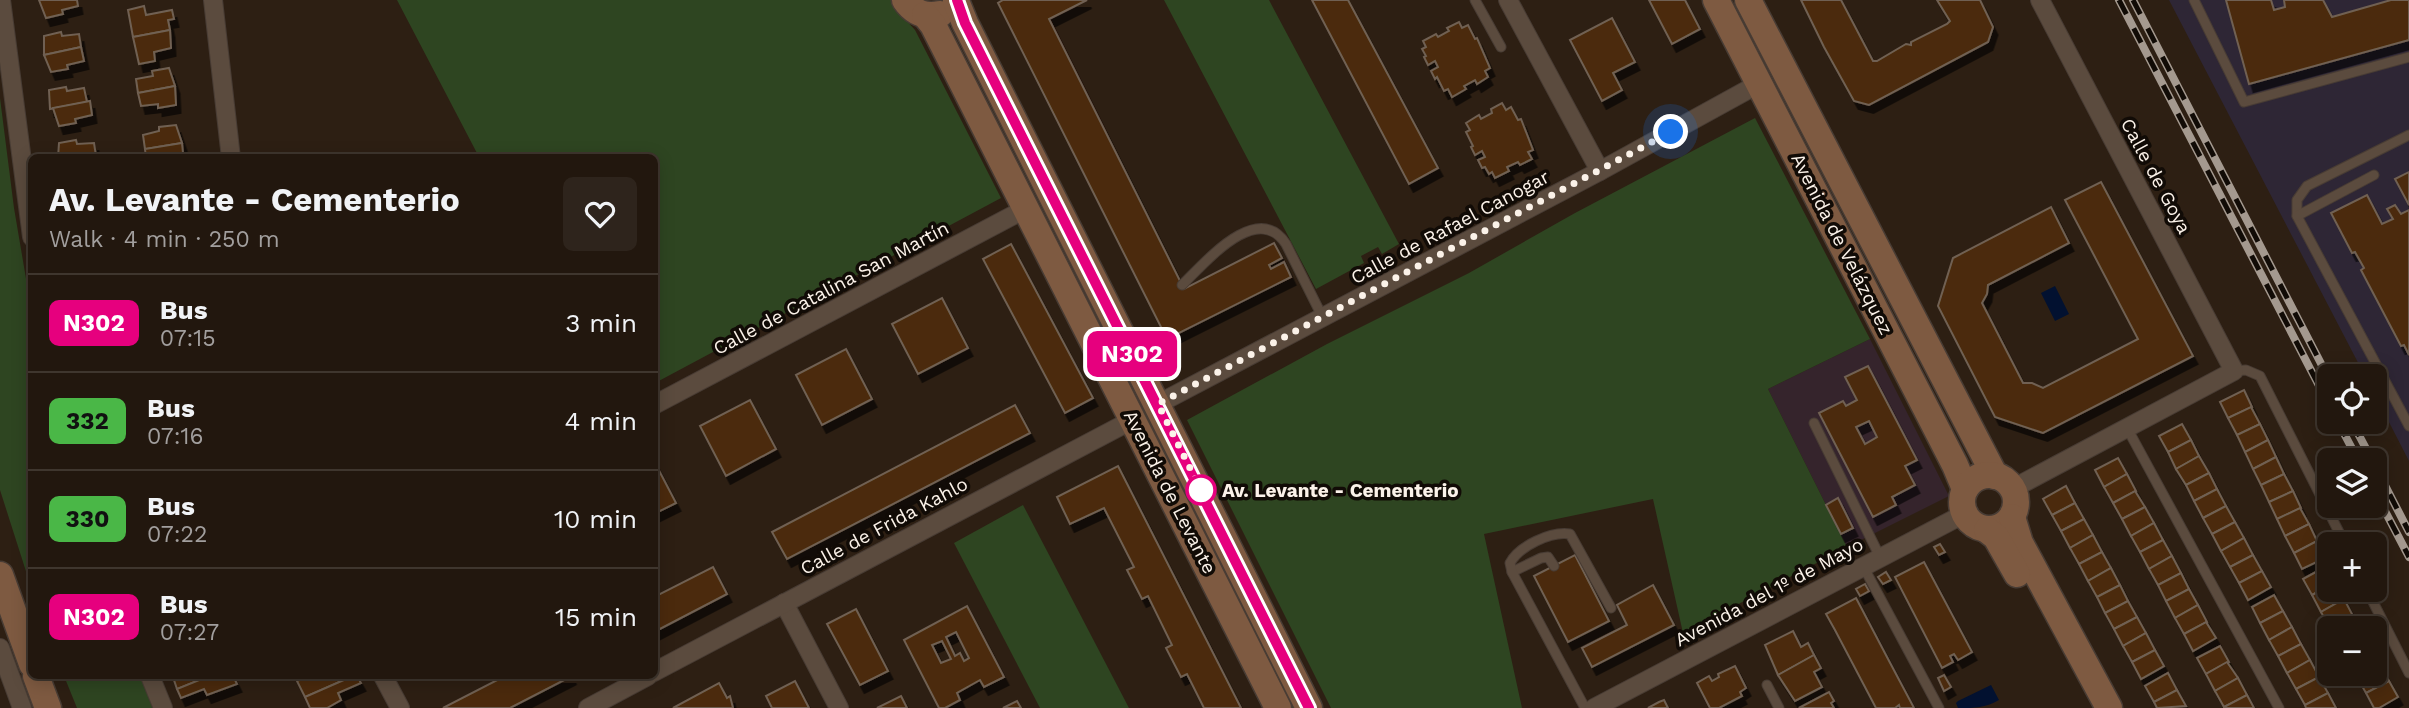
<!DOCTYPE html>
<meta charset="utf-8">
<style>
:root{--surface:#22170e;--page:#2e241c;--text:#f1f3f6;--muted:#a29f9e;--line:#3f362e}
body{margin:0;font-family:"Work Sans",sans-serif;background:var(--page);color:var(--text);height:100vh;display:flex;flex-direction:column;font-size:26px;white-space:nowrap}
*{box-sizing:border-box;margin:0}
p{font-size:23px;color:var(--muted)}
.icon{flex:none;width:38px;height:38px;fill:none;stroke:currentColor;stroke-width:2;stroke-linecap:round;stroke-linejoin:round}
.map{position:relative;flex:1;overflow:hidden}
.sheet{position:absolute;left:28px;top:154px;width:630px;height:525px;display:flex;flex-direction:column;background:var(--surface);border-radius:10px;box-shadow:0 4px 18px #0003,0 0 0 2px var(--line)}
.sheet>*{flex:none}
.badge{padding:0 14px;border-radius:10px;font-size:24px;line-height:46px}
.buttons{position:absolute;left:2317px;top:364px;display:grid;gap:14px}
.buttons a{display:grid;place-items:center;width:70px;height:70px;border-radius:10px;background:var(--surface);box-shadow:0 4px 18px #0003,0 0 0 2px var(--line);font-size:35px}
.you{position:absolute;width:35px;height:35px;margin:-18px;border:5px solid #fff;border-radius:50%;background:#1a73e8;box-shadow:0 0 0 10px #1a73e833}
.map>.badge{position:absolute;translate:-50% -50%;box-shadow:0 0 0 4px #fff}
.round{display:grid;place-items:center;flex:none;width:74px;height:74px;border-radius:10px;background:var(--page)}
.summary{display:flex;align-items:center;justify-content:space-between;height:119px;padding:0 21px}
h1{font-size:33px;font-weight:700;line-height:52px}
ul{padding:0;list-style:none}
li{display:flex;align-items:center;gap:21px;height:98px;padding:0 21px;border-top:2px solid var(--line)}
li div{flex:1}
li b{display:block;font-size:26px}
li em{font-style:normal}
li .badge{min-width:77px;font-weight:700;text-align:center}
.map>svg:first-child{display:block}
.commercial{fill:#2e2635}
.medical{fill:#35242c}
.green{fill:#2e4521}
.water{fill:#021130}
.building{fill:#4b2b08;stroke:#706052;stroke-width:2;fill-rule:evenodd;filter:url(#shadow)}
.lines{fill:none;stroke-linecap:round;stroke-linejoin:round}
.lane-casing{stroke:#483c34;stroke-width:11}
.street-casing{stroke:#483c34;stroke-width:20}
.secondary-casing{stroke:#483c34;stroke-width:29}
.lane{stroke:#5b4b3e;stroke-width:9}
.street{stroke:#5b4b3e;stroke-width:18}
.secondary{stroke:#7e5a41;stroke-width:26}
.rail-casing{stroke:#a4998f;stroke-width:8}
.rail{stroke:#110b06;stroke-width:5;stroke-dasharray:16;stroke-linecap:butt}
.line-casing{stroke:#fff;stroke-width:16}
.line{stroke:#e6007e;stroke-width:10}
.walk{stroke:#fbf2e9;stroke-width:7;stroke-dasharray:0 12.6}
.stop-dot{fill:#fff;stroke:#e6007e;stroke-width:3.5}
.labels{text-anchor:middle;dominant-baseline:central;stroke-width:7;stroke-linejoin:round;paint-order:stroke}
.street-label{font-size:19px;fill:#fbf2e9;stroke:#110b06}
.stop-label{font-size:19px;font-weight:bold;fill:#fbf2e9;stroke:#110b06;text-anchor:start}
</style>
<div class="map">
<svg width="2409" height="708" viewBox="0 0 2409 708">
<defs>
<filter id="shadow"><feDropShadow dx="4.5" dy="8" stdDeviation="0" flood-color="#0009"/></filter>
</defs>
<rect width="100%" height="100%" fill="#2d1f13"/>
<polygon class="commercial" points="2169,0 2409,0 2409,461 2375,395 2375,376 2365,376"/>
<polygon class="medical" points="1870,339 1949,496 1847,547 1768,389"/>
<g class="green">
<polygon points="397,0 892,0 897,10 915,30 1001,198 655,383 654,158 479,157"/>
<polygon points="1164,0 1269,0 1399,244 1382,254 1378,247 1361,256 1364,263 1316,289"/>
<polygon points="0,98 14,208 31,308 31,587 0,490"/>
<polygon points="1755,118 1870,339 1768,389 1847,547 1683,633 1653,499 1484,534 1522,708 1331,708 1187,420 1327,344 1469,273 1575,213"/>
<polygon points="1171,460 1294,708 1290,708 1167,462"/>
<polygon points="1023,505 1129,708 1040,708 954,543"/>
<polygon points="64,676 142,676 156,708 77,708"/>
</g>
<g class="water">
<polygon points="2055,286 2069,314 2055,321 2041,293"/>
<path d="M1991,685L1999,700C1984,708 1976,708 1958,708L1956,703L1958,701Z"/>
</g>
<g class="building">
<polygon points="39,0 77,0 78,6 62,10 63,14 46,18"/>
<polygon points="1003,0 1087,0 1049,19 1184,289 1274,243 1282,258 1269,265 1271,269 1284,262 1291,277 1167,339 998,3"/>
<polygon points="1312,0 1348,0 1438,168 1409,184"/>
<polygon points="1649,0 1685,0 1700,29 1672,44"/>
<polygon points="1801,0 1841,0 1873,61 1877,61 1906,44 1911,45 1911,42 1947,24 1950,21 1937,0 1980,0 1993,27 1988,42 1869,105 1854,101 1824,47"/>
<polygon points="2226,0 2271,0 2274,10 2285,7 2284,0 2323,0 2332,17 2391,0 2409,0 2409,40 2249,84"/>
<polygon points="144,6 146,15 172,10 174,19 168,20 170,30 133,37 128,10"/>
<polygon points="1612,18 1635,62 1613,73 1622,90 1602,101 1570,40"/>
<polygon points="1459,22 1462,28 1468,25 1475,39 1477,38 1490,68 1485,71 1488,77 1477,84 1475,80 1464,86 1466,89 1452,97 1448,89 1444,91 1437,77 1435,79 1431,71 1438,67 1435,61 1428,65 1424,57 1426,56 1422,49 1426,47 1423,41 1436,34 1438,37 1449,31 1447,28"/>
<polygon points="170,30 171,48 154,52 155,61 139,64 133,37"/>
<polygon points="61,32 62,36 79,34 81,47 44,55 44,36"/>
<polygon points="81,47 84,61 67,65 68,69 51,72 44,55"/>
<polygon points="169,68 175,86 138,93 136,79 153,76 152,71"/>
<polygon points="175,86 176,105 158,108 158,104 141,106 138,93"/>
<polygon points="66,87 67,91 84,88 87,102 50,109 49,90"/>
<polygon points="90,101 92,115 75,119 76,123 59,126 53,108"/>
<polygon points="1502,103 1506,110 1511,107 1518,120 1521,119 1533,150 1528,152 1532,159 1520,165 1518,162 1507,167 1509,171 1495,178 1492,172 1489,174 1485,167 1482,168 1478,160 1485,157 1482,151 1475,155 1471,147 1473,146 1466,132 1470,130 1466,123 1479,115 1481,119 1492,113 1491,109"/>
<polygon points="176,125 182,143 145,149 143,135 159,131 159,127"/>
<polygon points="76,140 77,144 94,143 96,156 58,158 59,143"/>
<polygon points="182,143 183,153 181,153 181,158 146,158 145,149"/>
<polygon points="2409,172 2409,205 2395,179"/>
<polygon points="2101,182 2193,356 2043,433 1995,417 1938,306 1953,258 2051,207 2069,243 1988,285 1987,294 1982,303 2023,383 2032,383 2043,388 2138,339 2065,200"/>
<polygon points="2367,195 2382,224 2393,219 2387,209 2395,205 2401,214 2409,210 2409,355 2404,345 2401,346 2361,270 2364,268 2355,252 2352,253 2331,213"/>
<polygon points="1011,244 1093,398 1065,413 983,259"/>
<polygon points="942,298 968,348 918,374 892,324"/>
<polygon points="846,349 872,399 822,425 796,375"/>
<path d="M1868,366L1917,460L1905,466L1915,485L1892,497L1896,505L1873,517L1819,413L1843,401L1846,406L1857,400L1845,377ZM1869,421L1877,437L1865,444L1856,427Z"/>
<polygon points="2244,390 2252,407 2228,418 2220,402"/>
<polygon points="750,400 776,449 726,476 700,426"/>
<polygon points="1015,405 1030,433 787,559 772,532"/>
<polygon points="2251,407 2260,424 2237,435 2228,418"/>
<polygon points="2182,424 2191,440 2168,452 2159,436"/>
<polygon points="2260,424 2268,440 2245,452 2237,435"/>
<polygon points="2191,440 2199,456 2176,469 2168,452"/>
<polygon points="2268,440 2276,457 2253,469 2245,452"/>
<polygon points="2199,456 2209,473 2186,485 2176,469"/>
<polygon points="2276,457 2284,474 2261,485 2253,469"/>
<polygon points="2118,458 2127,474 2104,487 2095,470"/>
<polygon points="654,461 676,503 654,514"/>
<polygon points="1118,466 1241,708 1204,708 1187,674 1181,677 1166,648 1172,645 1148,596 1142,599 1127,570 1134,567 1104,508 1070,524 1057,497"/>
<polygon points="2209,473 2217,489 2194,501 2186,485"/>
<polygon points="2127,474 2136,491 2113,503 2104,487"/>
<polygon points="2284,474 2293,491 2269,502 2261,485"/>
<polygon points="2066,486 2075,503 2052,515 2043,499"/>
<polygon points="2217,489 2226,506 2203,518 2194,501"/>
<polygon points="2135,491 2145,507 2122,519 2113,503"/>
<polygon points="2293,491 2301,508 2277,519 2269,502"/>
<polygon points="1838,498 1853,528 1841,534 1826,505"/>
<polygon points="2075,503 2084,519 2061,531 2052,515"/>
<polygon points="2226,506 2235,522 2212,534 2203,518"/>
<polygon points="2145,507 2154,523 2131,536 2122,519"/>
<polygon points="2300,508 2309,524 2285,536 2277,519"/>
<polygon points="2084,519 2093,535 2070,548 2061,531"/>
<polygon points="2235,522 2244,538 2221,551 2212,534"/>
<polygon points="2154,523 2163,540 2140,552 2131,536"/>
<polygon points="2309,524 2317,541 2294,553 2285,536"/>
<polygon points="2093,535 2102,552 2079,564 2070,548"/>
<polygon points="2244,538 2253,555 2230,567 2221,551"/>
<polygon points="2163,540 2172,556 2149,569 2140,552"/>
<polygon points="2317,541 2325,558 2302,569 2294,553"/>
<polygon points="1940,544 1945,552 1939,555 1934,547"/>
<polygon points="2102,552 2111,568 2088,581 2079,564"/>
<polygon points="1575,555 1609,621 1568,642 1534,576"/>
<polygon points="2253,555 2262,571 2239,583 2230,567"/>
<polygon points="2172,556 2181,573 2158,585 2149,569"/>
<polygon points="1924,562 1972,652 1958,660 1954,654 1950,656 1953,662 1942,668 1895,577"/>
<polygon points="2327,566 2329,571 2329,586 2312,595 2303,579"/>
<polygon points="713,567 727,594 654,632 654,597"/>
<polygon points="2111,568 2120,585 2097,597 2088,581"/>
<polygon points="2262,571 2271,587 2248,600 2239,583"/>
<polygon points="1886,572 1891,580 1883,584 1878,577"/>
<polygon points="2181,573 2189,589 2166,601 2158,585"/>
<polygon points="1865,584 1869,591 1860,596 1856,589"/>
<polygon points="1653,585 1674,625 1592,667 1582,648 1627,625 1617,605"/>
<polygon points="2120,585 2128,601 2105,613 2097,597"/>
<polygon points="2329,586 2329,590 2339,590 2344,599 2321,612 2312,595"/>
<polygon points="2189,589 2198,605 2175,618 2166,601"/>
<polygon points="2274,595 2283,611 2260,623 2252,607"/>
<polygon points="1856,598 1888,659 1914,708 1900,708 1899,705 1895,708 1876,708 1835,630 1826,614"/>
<polygon points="2344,599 2353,616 2330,628 2321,612"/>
<polygon points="2128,601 2137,617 2114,629 2105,613"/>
<polygon points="2198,605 2207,622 2184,634 2175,618"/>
<path d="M967,606L1004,677L984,687L980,680L957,693L960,700L945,708H939L904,640ZM956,632L969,658L964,661L960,653L955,656L946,637ZM942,641L951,659L941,663L932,645Z"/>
<polygon points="856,609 888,671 860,685 827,624"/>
<polygon points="2283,611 2292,627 2269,640 2260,623"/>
<polygon points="2353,616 2360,628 2330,628 2340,623"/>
<polygon points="2137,617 2146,633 2123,646 2114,629"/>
<polygon points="2206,622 2216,638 2193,651 2184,634"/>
<polygon points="2292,627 2301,644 2278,656 2269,640"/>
<polygon points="1793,631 1801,647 1808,643 1814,655 1778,675 1765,645"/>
<polygon points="2146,633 2155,650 2132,662 2123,646"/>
<polygon points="2301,644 2310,660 2287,673 2278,656"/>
<polygon points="2220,646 2229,662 2206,674 2197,658"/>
<polygon points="2155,650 2164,666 2141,679 2132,662"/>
<polygon points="1814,655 1821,668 1814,672 1822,687 1795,701 1778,675"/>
<polygon points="2310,660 2319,677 2296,689 2287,673"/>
<polygon points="2227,662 2238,678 2215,691 2206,674"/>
<polygon points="2380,665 2389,681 2366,693 2357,677 2363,674 2375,674 2375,668"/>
<polygon points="1735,666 1746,688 1740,692 1742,696 1719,708 1710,708 1697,683 1709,676 1712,681 1719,677 1718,674"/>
<polygon points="2168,673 2177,690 2154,702 2145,686"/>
<polygon points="1944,675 1951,687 1944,691 1938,678"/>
<polygon points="184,676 210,676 177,689 174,680"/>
<polygon points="209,676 233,676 237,684 207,695 204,689 181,698 177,689"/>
<polygon points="309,676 353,676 305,697 297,681"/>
<polygon points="353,676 357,676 361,683 338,693 341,700 327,708 310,708 305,697"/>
<polygon points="505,676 572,676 510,708 443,708"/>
<polygon points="2319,677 2328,693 2305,705 2296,689"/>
<polygon points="2238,678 2247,695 2224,707 2215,691"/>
<polygon points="795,681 809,708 772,708 766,696"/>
<polygon points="2389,681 2398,697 2379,708 2374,708 2366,693"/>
<polygon points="719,683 727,698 730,696 733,708 673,708"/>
<polygon points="2177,690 2186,706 2157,708 2154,702"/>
<polygon points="1829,692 1834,701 1831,703 1834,708 1799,708"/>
<polygon points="2328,693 2336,708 2306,708 2305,705"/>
<polygon points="2247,695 2254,708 2224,708 2224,707"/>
<polygon points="901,696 907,708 877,708"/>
<polygon points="1664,700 1668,708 1648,708 1659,702"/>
<polygon points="1017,701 1021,708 1003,708"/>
</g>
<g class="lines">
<defs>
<g id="lane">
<polyline points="1475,0 1501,47"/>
<polyline points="2194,0 2244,102 2409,57"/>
<polyline points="2409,135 2307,186 2297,200 2297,216 2409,426"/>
<polyline points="2297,216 2374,175"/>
<path d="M1182,285C1205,263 1257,200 1286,244L1323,318"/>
<polyline points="2234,371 2246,370 2260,376 2345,544"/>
<polyline points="1814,423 1880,557"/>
<polyline points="2127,428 2279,708"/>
<polyline points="1863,566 1939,708"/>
<polyline points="1512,572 1541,558 1548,557 1554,566"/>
<polyline points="2367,590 2409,673"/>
<polyline points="1767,685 1779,708"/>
<path d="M1585,708L1512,572L1510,563C1519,546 1551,531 1570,534L1611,608"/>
</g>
<g id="street">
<polyline points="1,0 32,237"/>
<polyline points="213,0 231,158"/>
<polyline points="1508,0 1600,171"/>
<polyline points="1158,404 1600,171 1760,83"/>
<polyline points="654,405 1027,208"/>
<polyline points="2012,489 2234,371 2040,0"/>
<polyline points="784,603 839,708"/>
<polyline points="0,648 22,708"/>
<polyline points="654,672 1134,419"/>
<polyline points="150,676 163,708"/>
<polyline points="383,676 400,708"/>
<polyline points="588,708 648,676"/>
<polyline points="1594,708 1964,514"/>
</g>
<g id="secondary">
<path d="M905,0C914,13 925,17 940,14"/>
<polyline points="1716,0 1955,465 1965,489"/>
<polyline points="1748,0 1995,476"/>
<polyline points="956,1 965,23 1309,708"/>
<polyline points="925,15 933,25 1278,708"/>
<circle cx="1989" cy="502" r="27"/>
<polyline points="2012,517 2020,543 2109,708"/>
<polyline points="1987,530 1996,537 2017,574"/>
<polyline points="0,575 32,664"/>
<polyline points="36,676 48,708"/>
</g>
</defs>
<use href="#lane" class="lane-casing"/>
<use href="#street" class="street-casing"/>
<use href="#secondary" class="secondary-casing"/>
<use href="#lane" class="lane"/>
<use href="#street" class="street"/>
<use href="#secondary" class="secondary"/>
<defs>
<g id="rail">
<polyline points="2119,0 2329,405"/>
<polyline points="2133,0 2329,379"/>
<polyline points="2338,422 2358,460"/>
<polyline points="2352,422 2372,460"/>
<polyline points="2375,466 2409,532"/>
<polyline points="2375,492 2409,557"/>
</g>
</defs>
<use href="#rail" class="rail-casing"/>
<use href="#rail" class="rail"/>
</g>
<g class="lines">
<defs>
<polyline id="line" points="957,0 965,23 1309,708"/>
</defs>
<use href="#line" class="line-casing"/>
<use href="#line" class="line"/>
<polyline class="walk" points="1201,490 1158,404 1671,132"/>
</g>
<circle class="stop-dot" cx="1201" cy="490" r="14"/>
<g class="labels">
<g class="street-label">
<text transform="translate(2156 176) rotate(62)">Calle de Goya</text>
<text transform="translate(1450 227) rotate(-28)">Calle de Rafael Canogar</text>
<text transform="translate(1842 244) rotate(63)">Avenida de Velázquez</text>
<text transform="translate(831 288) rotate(-28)">Calle de Catalina San Martín</text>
<text transform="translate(1170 492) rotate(63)">Avenida de Levante</text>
<text transform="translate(884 526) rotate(-28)">Calle de Frida Kahlo</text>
<text transform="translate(1769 592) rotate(-28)">Avenida del 1º de Mayo</text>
</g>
<g class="stop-label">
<text x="1222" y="490">Av. Levante - Cementerio</text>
</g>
</g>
</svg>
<div class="buttons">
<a><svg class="icon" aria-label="locate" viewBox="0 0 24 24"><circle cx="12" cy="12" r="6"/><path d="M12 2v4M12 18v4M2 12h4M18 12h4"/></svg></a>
<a><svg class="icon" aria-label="layers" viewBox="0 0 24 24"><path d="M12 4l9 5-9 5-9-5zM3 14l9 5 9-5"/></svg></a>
<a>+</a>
<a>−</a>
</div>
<div class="you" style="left:1671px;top:132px"></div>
<b class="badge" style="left:1132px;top:354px;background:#e6007e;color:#fff">N302</b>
<section class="sheet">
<div class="summary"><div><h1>Av. Levante - Cementerio</h1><p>Walk · 4 min · 250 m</p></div><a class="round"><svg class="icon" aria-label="heart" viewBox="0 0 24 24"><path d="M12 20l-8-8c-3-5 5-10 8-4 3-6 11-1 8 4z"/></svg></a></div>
<ul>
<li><span class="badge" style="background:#e6007e;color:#fff">N302</span><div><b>Bus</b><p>07:15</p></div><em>3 min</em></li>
<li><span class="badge" style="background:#4ab747;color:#111">332</span><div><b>Bus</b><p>07:16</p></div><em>4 min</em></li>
<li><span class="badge" style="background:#4ab747;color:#111">330</span><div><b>Bus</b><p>07:22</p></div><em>10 min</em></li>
<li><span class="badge" style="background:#e6007e;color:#fff">N302</span><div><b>Bus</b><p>07:27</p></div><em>15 min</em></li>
</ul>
</section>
</div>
